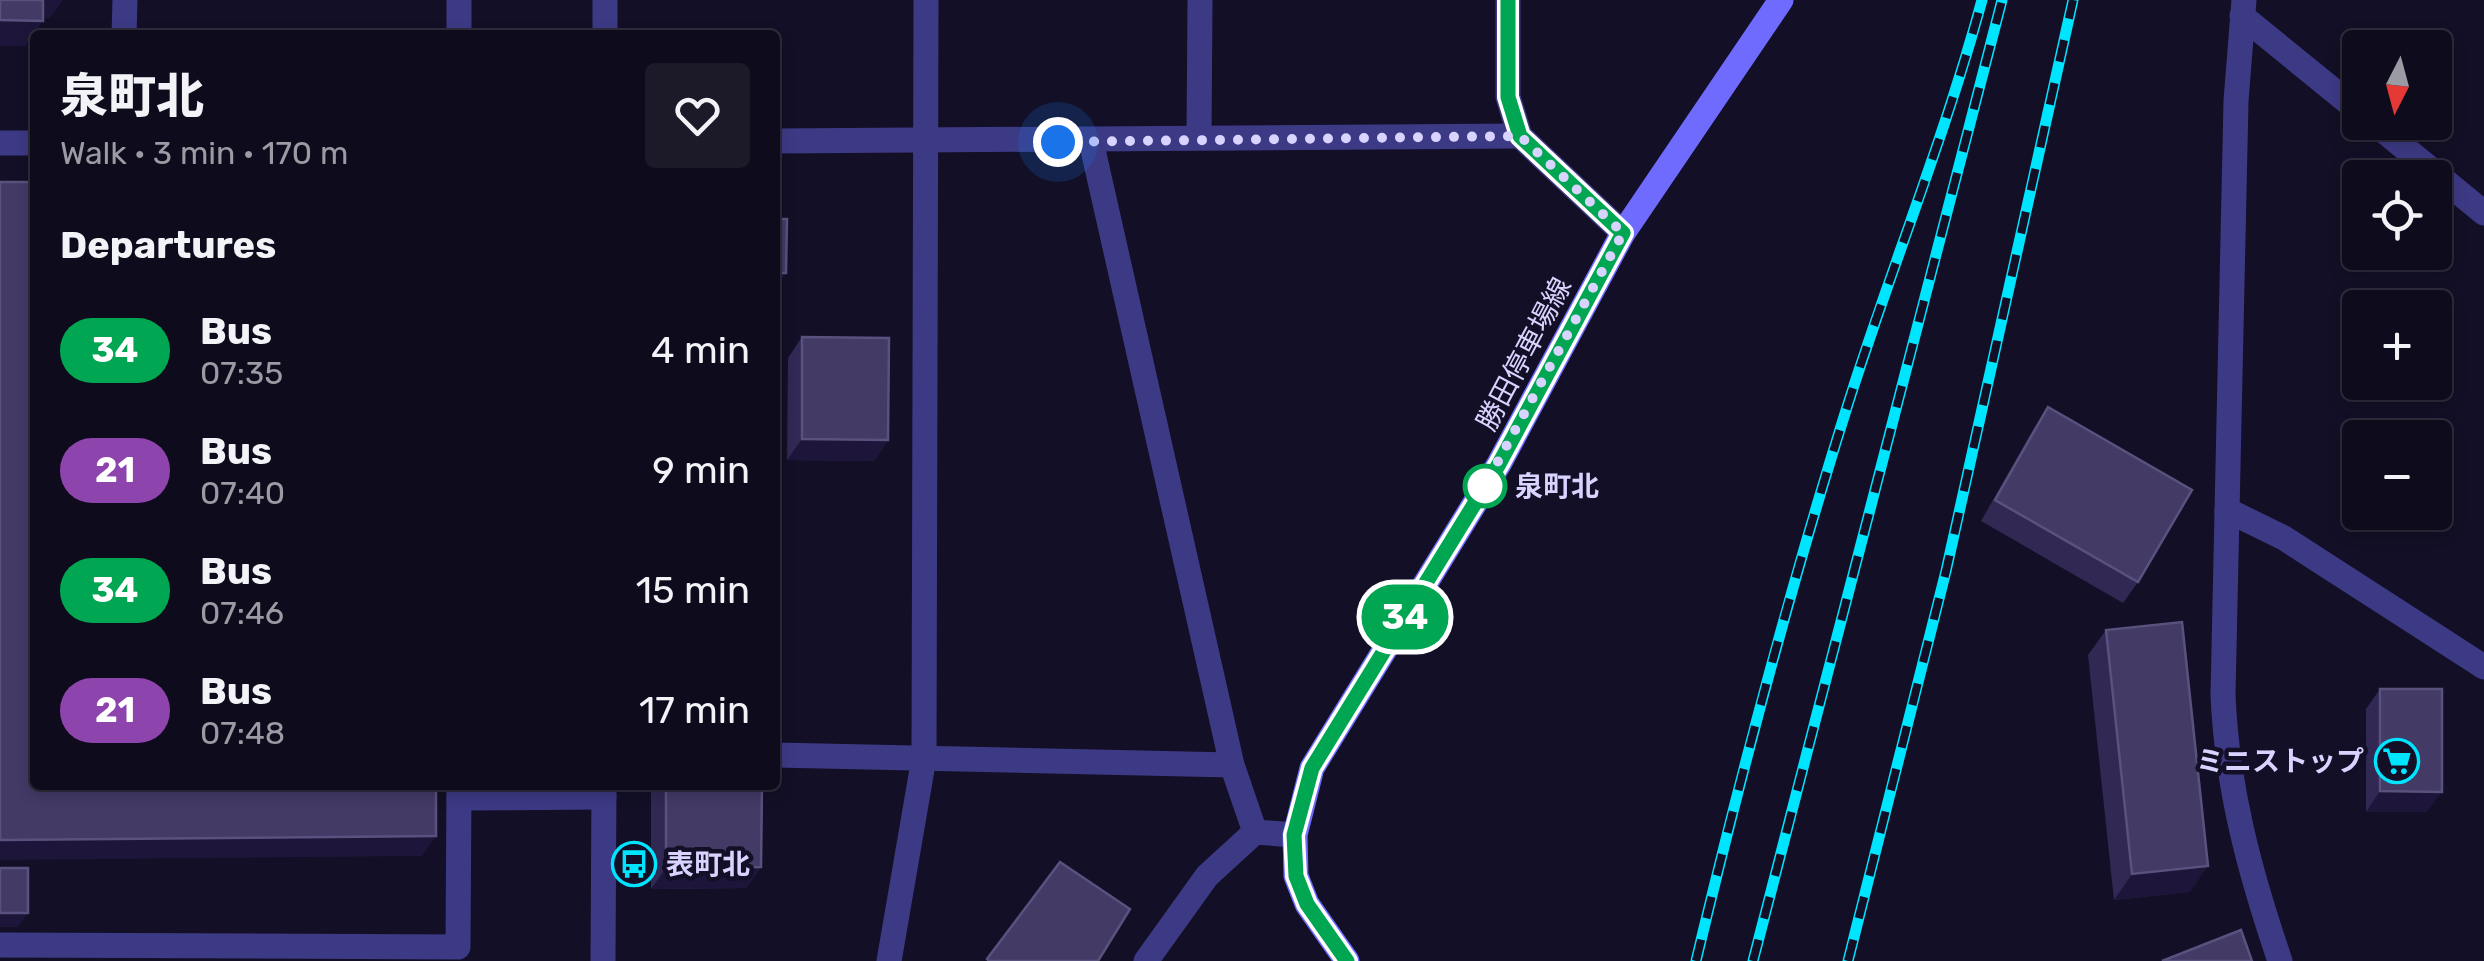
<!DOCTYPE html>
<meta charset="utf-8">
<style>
:root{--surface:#0e0b1c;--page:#1c1929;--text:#f1f3f6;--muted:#9b9ba3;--line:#2e2b3b}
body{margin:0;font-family:Rubik,"Noto Sans JP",sans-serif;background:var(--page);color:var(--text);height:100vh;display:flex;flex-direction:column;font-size:38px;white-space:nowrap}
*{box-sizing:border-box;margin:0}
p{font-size:32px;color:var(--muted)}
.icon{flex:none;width:55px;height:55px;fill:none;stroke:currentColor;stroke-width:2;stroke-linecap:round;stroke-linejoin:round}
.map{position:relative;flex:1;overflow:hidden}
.side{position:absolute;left:30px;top:30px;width:750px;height:760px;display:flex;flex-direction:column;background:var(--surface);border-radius:10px;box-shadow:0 5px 15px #0003,0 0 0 2px var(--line)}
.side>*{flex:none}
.badge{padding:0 20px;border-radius:32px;font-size:35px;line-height:65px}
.needle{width:65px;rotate:186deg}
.tools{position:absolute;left:2342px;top:30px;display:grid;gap:20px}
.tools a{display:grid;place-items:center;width:110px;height:110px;border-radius:10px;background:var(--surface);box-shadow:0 5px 15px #0003,0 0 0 2px var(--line);font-size:50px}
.you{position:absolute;width:50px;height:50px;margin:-25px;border:8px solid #fff;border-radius:50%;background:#1a73e8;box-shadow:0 0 0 15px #1a73e833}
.map>.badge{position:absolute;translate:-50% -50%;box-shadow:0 0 0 5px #fff}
h2{padding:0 30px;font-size:38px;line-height:90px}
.round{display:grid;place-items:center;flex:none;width:105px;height:105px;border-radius:10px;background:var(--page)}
.overview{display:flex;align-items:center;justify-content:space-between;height:170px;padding:0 30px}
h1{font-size:48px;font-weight:800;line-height:75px}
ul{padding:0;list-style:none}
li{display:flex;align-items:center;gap:30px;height:120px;padding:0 30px}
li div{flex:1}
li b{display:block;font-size:38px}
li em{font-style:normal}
li .badge{min-width:110px;font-weight:700;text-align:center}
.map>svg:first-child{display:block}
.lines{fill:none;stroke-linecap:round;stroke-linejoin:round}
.minor{stroke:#3d3a85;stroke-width:25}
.tertiary{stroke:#3d3a85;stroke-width:25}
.secondary{stroke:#6f6bff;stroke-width:25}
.rail-casing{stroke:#00e5ff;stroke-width:11}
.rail{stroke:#130f26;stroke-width:8;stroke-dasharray:22;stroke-linecap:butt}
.wall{fill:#312854}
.shaded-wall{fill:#1d163a}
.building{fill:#433a66;stroke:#5a527e;stroke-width:2.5}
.line-casing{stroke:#fff;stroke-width:22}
.line{stroke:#00a651;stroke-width:15}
.walk{stroke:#d9d4ff;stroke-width:10;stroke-dasharray:0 18}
.stop-dot{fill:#fff;stroke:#00a651;stroke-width:5}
.labels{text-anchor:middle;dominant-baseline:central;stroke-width:9;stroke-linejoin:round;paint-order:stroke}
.street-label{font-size:28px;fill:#d9d4ff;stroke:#130f26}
.stop-label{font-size:28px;font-weight:bold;fill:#d9d4ff;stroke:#130f26;text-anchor:start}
.poi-label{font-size:28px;font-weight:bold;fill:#d9d4ff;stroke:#130f26;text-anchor:end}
</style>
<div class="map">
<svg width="2484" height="961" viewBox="0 0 2484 961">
<rect width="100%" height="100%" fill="#130f26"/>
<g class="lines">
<g class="minor">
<polyline points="2242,16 2360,112"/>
<polyline points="124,35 125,0"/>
<polyline points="459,35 459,0"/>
<polyline points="2373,122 2484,213"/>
<polyline points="1199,137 1200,0"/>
<polyline points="775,141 1520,136"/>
<polyline points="1091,141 1232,765 1255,832"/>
<polyline points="2227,510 2284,538 2484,667"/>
<polyline points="775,755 1232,765"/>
<polyline points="459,798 604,797"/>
<polyline points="0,945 458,947 459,785"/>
<polyline points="889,961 924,758 926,0"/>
<polyline points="1146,961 1207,876 1255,832 1295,835"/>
</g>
<g class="tertiary">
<polyline points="605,0 605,35"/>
<polyline points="1508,0 1508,97 1520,136 1623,233"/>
<path d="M2244,0L2236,101L2223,695C2227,789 2250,873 2280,961"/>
<polyline points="0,143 35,143"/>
<polyline points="603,961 604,785"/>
</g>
<polyline class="secondary" points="1347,961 1307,904 1296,876 1295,835 1312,768 1499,464 1623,233 1781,0"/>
<defs>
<g id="rail">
<path d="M1696,961C1741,774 1790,587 1848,404C1891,268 1945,137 1982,0"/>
<polyline points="1753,961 2002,0"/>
<polyline points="1848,961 1946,571 2073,0"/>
</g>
</defs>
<use href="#rail" class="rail-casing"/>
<use href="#rail" class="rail"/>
</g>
<g class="wall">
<polygon points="802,337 888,440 874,461 787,460 788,358"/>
<polygon points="2048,407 2138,582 2123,603 1981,521 2034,428"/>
<polygon points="2106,630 2190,892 2114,900 2088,655"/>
<polygon points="2380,689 2427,812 2366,812 2366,709"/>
<polygon points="651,785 762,785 761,867 746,888 651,889"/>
</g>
<g class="shaded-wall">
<polygon points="37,0 63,0 50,18 25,18"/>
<polygon points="0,20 43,21 25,46 0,46"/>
<polygon points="775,273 786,273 775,288"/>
<polygon points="802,439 888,440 874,461 787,460"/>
<polygon points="2380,791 2442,792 2427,812 2366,812"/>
<polygon points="436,836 422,856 0,860 0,840"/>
<polygon points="2208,866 2190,892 2114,900 2132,874"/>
<polygon points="761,867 746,888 651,889 666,868"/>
<polygon points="0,913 28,913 18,927 0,927"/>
</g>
<g class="building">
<polygon points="0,0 43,0 43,21 0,20"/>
<polygon points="0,182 35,182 35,785 436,785 436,836 0,840"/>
<polygon points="775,219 787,219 786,273 775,273"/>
<polygon points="802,337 889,338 888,440 802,439"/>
<polygon points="2048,407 2192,490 2138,582 1995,500"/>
<polygon points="2182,622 2208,866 2132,874 2106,630"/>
<polygon points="2380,689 2442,689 2442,792 2380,791"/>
<polygon points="666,785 762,785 761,867 666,868"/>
<polygon points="1060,862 1130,909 1098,961 989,961 987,959"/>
<rect x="0" y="868" width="28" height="45"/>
<polygon points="2241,930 2252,961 2162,961"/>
</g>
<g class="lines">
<defs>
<polyline id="line" points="1347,961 1307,904 1296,876 1294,835 1312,768 1499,464 1623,233 1520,136 1508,97 1508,0"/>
</defs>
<use href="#line" class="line-casing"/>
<use href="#line" class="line"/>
<polyline class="walk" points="1058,142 1520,136 1623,233 1478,498 1485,486"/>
</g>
<defs>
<symbol id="supermarket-ring" viewBox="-11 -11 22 22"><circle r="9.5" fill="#130f26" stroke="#00e5ff" stroke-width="1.5"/><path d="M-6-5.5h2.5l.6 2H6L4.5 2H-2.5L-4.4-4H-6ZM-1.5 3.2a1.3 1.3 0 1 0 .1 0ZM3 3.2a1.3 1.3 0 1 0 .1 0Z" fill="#00e5ff"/></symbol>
<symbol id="bus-ring" viewBox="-11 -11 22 22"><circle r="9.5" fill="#130f26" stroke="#00e5ff" stroke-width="1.5"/><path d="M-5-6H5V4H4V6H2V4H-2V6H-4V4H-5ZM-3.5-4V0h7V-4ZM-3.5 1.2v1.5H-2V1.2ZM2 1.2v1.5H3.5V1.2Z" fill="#00e5ff"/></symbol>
</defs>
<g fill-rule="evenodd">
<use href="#supermarket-ring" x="2372" y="736" width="50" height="50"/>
<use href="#bus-ring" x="609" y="839" width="50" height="50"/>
</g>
<circle class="stop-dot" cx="1485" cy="486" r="20"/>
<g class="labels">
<g class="street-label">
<text transform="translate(1524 354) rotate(-62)">勝田停車場線</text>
</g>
<g class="stop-label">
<text x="1515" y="486">泉町北</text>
</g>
<g class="poi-label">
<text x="2364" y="761">ミニストップ</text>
<text x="666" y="864" text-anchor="start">表町北</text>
</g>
</g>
</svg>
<div class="tools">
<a><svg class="needle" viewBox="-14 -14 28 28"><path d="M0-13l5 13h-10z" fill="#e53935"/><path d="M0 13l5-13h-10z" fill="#9b9ba3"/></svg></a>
<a><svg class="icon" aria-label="locate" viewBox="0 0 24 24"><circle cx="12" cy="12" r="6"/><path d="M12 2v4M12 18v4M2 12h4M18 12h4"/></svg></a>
<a>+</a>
<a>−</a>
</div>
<div class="you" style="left:1058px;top:142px"></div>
<b class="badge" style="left:1405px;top:617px;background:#00a651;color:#fff">34</b>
<section class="side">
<div class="overview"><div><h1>泉町北</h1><p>Walk · 3 min · 170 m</p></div><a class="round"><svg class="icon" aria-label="heart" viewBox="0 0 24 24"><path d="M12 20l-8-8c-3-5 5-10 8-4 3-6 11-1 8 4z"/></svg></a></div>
<h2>Departures</h2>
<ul>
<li><span class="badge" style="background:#00a651;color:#fff">34</span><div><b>Bus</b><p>07:35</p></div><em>4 min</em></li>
<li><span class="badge" style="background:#8e44ad;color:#fff">21</span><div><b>Bus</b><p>07:40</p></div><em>9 min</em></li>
<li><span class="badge" style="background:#00a651;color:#fff">34</span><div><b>Bus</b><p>07:46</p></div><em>15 min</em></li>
<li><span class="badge" style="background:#8e44ad;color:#fff">21</span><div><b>Bus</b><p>07:48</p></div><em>17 min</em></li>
</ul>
</section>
</div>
